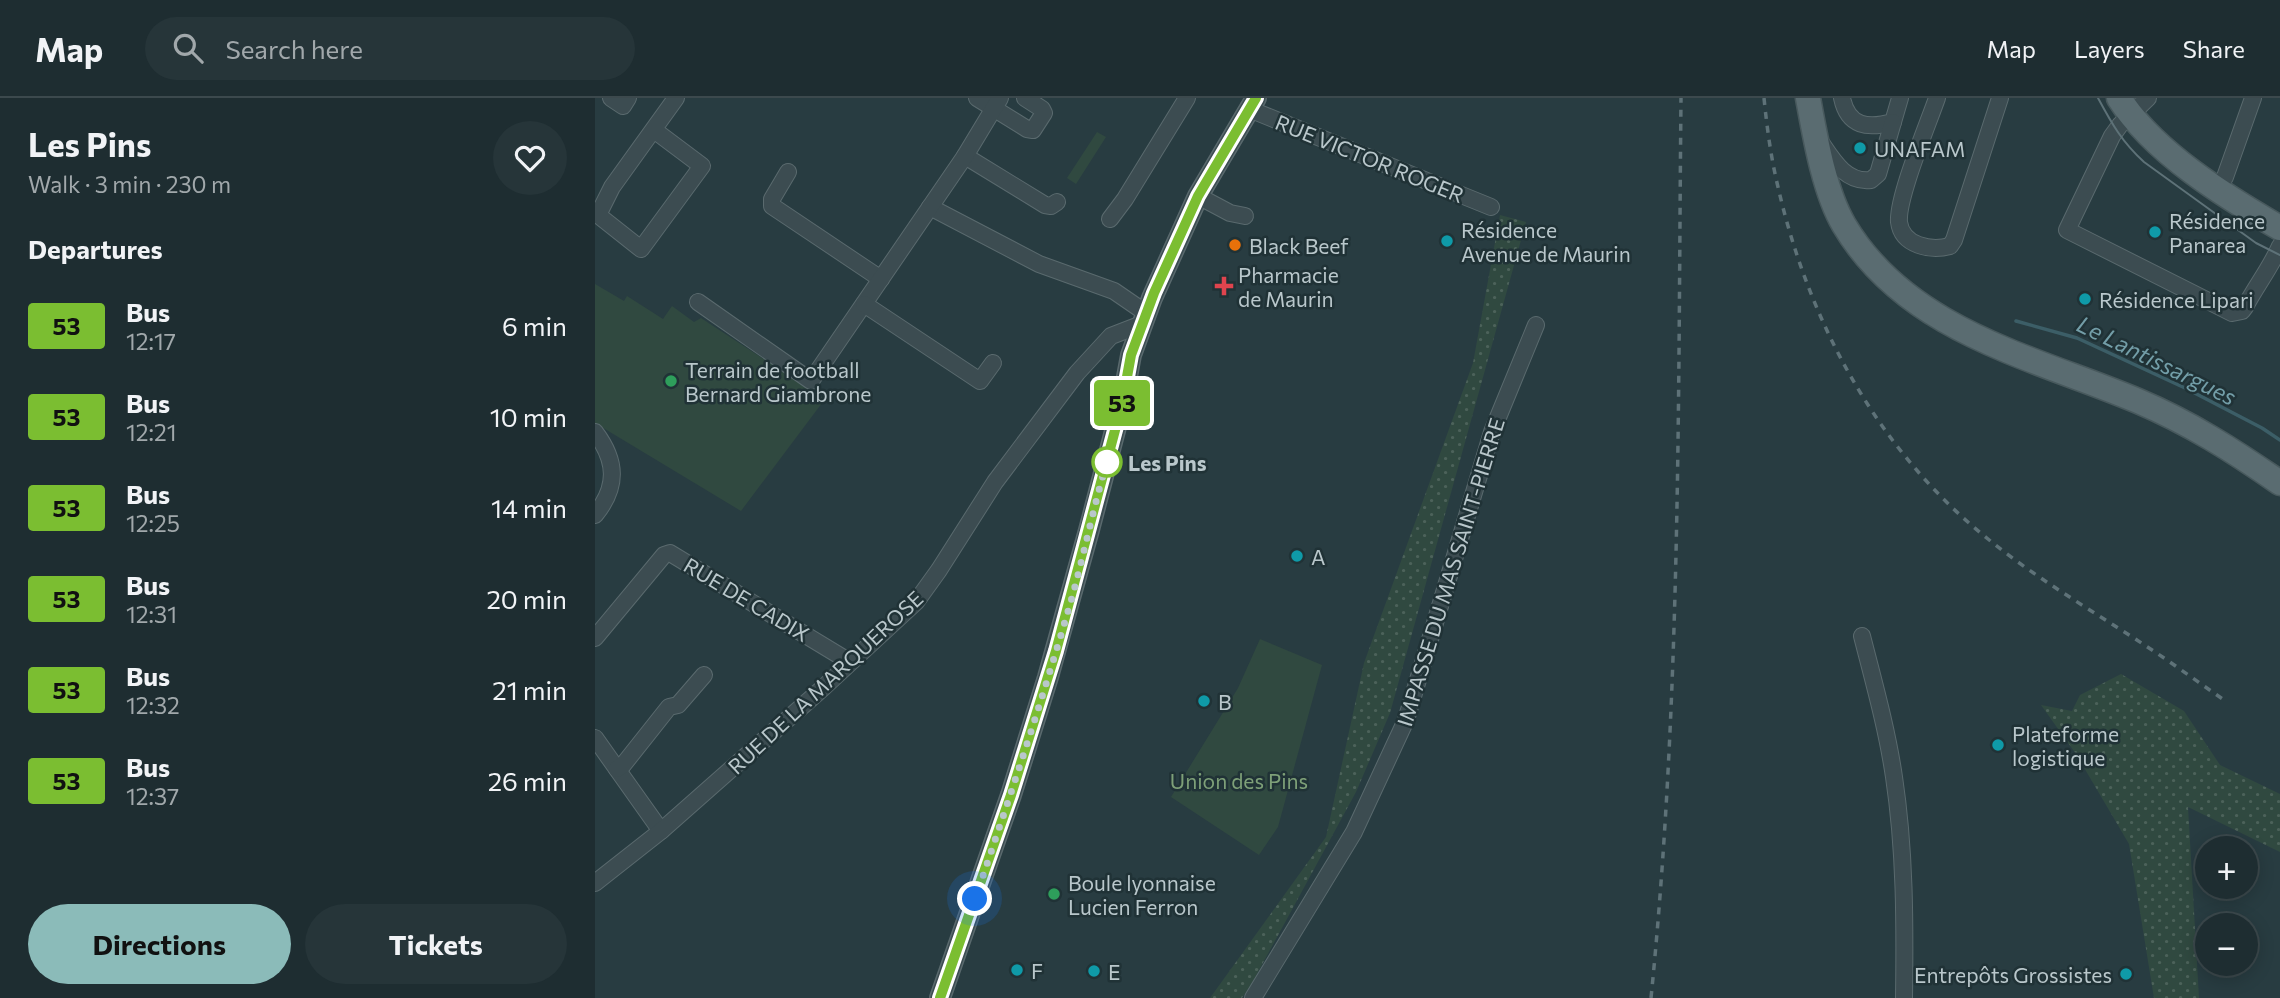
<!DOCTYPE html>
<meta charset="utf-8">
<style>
:root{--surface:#1e2d31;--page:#263539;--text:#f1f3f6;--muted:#a1a8ab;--line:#3c494d;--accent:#8bbbb9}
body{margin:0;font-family:Commissioner,sans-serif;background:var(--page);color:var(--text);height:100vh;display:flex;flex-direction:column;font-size:26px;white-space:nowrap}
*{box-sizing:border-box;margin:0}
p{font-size:23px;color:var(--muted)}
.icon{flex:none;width:38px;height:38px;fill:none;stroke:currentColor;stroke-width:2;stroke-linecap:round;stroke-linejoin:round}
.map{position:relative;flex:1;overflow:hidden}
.details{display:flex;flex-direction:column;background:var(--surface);width:595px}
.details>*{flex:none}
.badge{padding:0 14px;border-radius:5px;font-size:24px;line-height:46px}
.tools{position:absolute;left:1600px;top:738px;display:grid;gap:14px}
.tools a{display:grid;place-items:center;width:63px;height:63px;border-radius:50%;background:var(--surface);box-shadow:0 4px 18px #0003,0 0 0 2px var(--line);font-size:35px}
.you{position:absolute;width:35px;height:35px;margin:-18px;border:5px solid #fff;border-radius:50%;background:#1a73e8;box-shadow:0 0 0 10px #1a73e833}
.map>.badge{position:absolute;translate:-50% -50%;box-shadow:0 0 0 4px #fff}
h2{padding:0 28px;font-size:26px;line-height:63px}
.round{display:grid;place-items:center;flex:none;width:74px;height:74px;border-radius:37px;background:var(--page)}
.head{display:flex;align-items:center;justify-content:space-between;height:119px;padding:0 28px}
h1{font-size:33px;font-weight:700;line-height:52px}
.button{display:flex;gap:14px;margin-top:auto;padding:14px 28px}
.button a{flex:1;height:80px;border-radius:42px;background:var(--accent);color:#111;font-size:28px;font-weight:700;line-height:80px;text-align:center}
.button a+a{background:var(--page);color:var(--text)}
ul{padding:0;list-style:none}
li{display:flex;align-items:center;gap:21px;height:91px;padding:0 28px}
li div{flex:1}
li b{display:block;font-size:26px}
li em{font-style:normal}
li .badge{min-width:77px;font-weight:700;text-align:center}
header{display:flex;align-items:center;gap:42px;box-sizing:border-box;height:98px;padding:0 35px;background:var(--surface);border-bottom:2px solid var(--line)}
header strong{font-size:33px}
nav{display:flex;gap:38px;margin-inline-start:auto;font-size:24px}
.search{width:490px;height:63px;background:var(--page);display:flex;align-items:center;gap:18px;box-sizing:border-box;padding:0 24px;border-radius:38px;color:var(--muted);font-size:26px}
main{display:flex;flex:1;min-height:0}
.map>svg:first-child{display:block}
.grass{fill:url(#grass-dots)}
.park{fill:#304940}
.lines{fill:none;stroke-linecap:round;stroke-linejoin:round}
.stream{stroke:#3c5e67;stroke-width:3.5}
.minor-casing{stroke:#5a6a6e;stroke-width:18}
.tertiary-casing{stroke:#5a6a6e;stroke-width:22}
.primary-casing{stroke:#48595d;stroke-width:27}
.minor{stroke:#3c4c51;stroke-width:16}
.tertiary{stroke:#3c4c51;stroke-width:19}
.primary{stroke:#5a6c71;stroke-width:24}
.tram{stroke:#5e7278;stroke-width:2}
.rail{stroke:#5e7278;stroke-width:3.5;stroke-dasharray:7 7;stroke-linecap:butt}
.line-casing{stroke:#fff;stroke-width:16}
.line{stroke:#7bbe31;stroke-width:10}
.walk{stroke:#b9c7cb;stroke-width:7;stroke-dasharray:0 12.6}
.culture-dot{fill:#0f9aa8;stroke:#203236;stroke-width:2.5}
.food-dot{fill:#e8710a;stroke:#203236;stroke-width:2.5}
.health-dot{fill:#e0444e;stroke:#203236;stroke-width:2.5}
.leisure-dot{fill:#2e9e5b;stroke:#203236;stroke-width:2.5}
.stop-dot{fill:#fff;stroke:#7bbe31;stroke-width:3.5}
.labels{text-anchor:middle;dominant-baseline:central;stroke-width:5;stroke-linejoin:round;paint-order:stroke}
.poi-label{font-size:21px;fill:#b9c7cb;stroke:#203236;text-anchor:start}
.street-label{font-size:21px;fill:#b9c7cb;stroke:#203236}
.stop-label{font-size:21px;font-weight:bold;fill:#b9c7cb;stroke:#203236;text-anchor:start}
.park-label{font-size:21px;fill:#7ea078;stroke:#203236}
.water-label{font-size:23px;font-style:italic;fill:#739ea8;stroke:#203236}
</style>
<header>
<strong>Map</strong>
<div class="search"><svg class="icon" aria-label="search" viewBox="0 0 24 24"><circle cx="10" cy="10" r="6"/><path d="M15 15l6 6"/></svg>Search here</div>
<nav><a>Map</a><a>Layers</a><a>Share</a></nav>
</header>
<main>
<section class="details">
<div class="head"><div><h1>Les Pins</h1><p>Walk · 3 min · 230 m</p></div><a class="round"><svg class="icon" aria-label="heart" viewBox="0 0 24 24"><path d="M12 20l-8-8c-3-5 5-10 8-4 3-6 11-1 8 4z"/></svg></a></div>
<h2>Departures</h2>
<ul>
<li><span class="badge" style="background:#7bbe31;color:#111">53</span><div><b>Bus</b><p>12:17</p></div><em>6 min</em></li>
<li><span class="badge" style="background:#7bbe31;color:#111">53</span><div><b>Bus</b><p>12:21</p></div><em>10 min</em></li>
<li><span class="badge" style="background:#7bbe31;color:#111">53</span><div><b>Bus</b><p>12:25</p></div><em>14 min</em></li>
<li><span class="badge" style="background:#7bbe31;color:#111">53</span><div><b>Bus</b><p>12:31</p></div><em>20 min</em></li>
<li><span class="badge" style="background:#7bbe31;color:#111">53</span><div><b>Bus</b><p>12:32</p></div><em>21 min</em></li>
<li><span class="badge" style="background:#7bbe31;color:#111">53</span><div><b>Bus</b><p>12:37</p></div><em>26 min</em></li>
</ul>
<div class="button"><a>Directions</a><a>Tickets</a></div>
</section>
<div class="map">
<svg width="1685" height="900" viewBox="0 0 1685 900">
<defs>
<pattern id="grass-dots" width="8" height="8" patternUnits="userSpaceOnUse" patternTransform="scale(1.75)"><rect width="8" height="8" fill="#304940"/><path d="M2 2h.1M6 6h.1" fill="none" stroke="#4c625a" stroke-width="1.8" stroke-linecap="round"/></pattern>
</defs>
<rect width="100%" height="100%" fill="#283c41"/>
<g class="grass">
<polygon points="905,117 931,124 795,615 761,694 657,885 647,900 615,900 731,739 769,565 878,265"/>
<polygon points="1526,576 1589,613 1625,667 1685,696 1685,754 1593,709 1604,900 1559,900 1534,746 1481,656 1446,607 1477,613 1485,597"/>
</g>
<g class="park">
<polygon points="502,34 511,39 481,86 472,80"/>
<polygon points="0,186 29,203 32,198 68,221 77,208 99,224 106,220 230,301 146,413 0,325"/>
<polygon points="665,541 727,567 683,729 664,757 576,699 643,590"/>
</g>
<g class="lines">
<polyline class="stream" points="1421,223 1482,240 1590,290 1667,330 1685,342"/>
<defs>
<g id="minor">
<polyline points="16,0 28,8 33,0"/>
<polyline points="382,0 432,31 438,32 449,15 447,11 430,0"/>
<path d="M1247,0C1253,29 1273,31 1298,24L1305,0"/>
<path d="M1342,0C1333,26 1302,100 1304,124C1307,148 1336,153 1355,148L1359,142L1405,0"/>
<path d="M1553,0L1525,27L1517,38L1472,132L1637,215L1647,213L1650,209C1661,188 1676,169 1685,148"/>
<polyline points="654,11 896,109"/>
<polyline points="59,32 107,68 46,151 3,117 17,89 81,0"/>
<path d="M1227,46C1239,64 1252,85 1276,82L1283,76L1298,24"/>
<polyline points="370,58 450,107 456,108 462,104"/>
<polyline points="193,74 177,101 177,108 286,181"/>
<polyline points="1622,91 1630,79 1658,0"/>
<polyline points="603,98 635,115 650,118"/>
<polyline points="335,109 444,166 519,193 551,215"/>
<polyline points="515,121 530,101 592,0"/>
<polyline points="103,204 216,283 370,58 405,0"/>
<polyline points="269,206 385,283 398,265"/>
<path d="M0,334C22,363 23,389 0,417"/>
<path d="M1267,538C1279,585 1292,631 1299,679C1310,752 1310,826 1309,900"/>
<polyline points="0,540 69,457 75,455 255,564"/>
<polyline points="0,640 66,733"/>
<polyline points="22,671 28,667 74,609 83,607 109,577"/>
<polyline points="0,785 66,733 229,589 321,504 344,472 400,384 482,275 516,238 547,226"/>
<polyline points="658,900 759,734 811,622 897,334 941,227"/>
</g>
<polyline id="tertiary" points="345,900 416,697 453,579 494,432 527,306 536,257 557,200 603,98 661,0"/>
<g id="primary">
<path d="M1213,0C1220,38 1229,93 1249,127C1312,233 1438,259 1543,303C1595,325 1639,353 1685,385"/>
<path d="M1524,0C1558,54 1631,99 1685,130"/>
</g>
</defs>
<use href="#minor" class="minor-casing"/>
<use href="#tertiary" class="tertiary-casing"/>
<use href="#primary" class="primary-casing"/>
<use href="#minor" class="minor"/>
<use href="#tertiary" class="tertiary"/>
<use href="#primary" class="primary"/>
<path class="tram" d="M1503,0C1517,26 1527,44 1549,64L1661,145L1685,157"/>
<g class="rail">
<path d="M1169,0C1172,30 1176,60 1183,89C1214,225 1283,353 1393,441C1442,481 1498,513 1551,548C1577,565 1603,584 1629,602"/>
<path d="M1056,900C1086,601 1083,300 1086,0"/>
</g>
</g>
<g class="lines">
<defs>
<polyline id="line" points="345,900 416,697 461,553 527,306 536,257 559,195 603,98 661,0"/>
</defs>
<use href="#line" class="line-casing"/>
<use href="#line" class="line"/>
<path class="walk" d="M380,801C414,702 447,603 476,503C489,457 498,410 512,364"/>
</g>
<g class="culture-dot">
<circle cx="1265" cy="50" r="7"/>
<circle cx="1560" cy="134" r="7"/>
<circle cx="852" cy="143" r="7"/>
<circle cx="1490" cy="201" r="7"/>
<circle cx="702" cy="458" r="7"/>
<circle cx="609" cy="603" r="7"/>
<circle cx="1403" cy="647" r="7"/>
<circle cx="422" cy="872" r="7"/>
<circle cx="499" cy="873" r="7"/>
<circle cx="1531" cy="876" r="7"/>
</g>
<circle class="food-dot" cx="640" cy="147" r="7"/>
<path class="health-dot" d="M625.5 177.5h7v7h7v7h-7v7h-7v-7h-7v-7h7z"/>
<g class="leisure-dot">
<circle cx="76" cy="283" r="7"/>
<circle cx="459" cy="796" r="7"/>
</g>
<circle class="stop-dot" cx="512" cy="364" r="14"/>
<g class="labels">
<g class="poi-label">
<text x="1279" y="50">UNAFAM</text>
<text x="1574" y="122">Résidence<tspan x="1574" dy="24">Panarea</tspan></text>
<text x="866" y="131">Résidence<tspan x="866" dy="24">Avenue de Maurin</tspan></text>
<text x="654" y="147">Black Beef</text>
<text x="643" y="176">Pharmacie<tspan x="643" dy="24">de Maurin</tspan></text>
<text x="1504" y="201">Résidence Lipari</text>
<text x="90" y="271">Terrain de football<tspan x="90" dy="24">Bernard Giambrone</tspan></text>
<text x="716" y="458">A</text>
<text x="623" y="603">B</text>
<text x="1417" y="635">Plateforme<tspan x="1417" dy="24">logistique</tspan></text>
<text x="473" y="784">Boule lyonnaise<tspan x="473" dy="24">Lucien Ferron</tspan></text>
<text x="436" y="872">F</text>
<text x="513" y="873">E</text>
<text x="1517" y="876" text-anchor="end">Entrepôts Grossistes</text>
</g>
<g class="street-label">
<text transform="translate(775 60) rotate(22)">RUE VICTOR ROGER</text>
<text transform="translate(855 474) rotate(-73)">IMPASSE DU MAS SAINT-PIERRE</text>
<text transform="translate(152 501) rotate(31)">RUE DE CADIX</text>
<text transform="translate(230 584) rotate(-43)">RUE DE LA MARQUEROSE</text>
</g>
<g class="stop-label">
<text x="533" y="364">Les Pins</text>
</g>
<g class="park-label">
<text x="644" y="682">Union des Pins</text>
</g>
<g class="water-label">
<text transform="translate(1562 262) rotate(26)">Le Lantissargues</text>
</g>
</g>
</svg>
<div class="tools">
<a>+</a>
<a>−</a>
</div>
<div class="you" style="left:380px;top:801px"></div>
<b class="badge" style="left:527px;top:305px;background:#7bbe31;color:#111">53</b>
</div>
</main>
